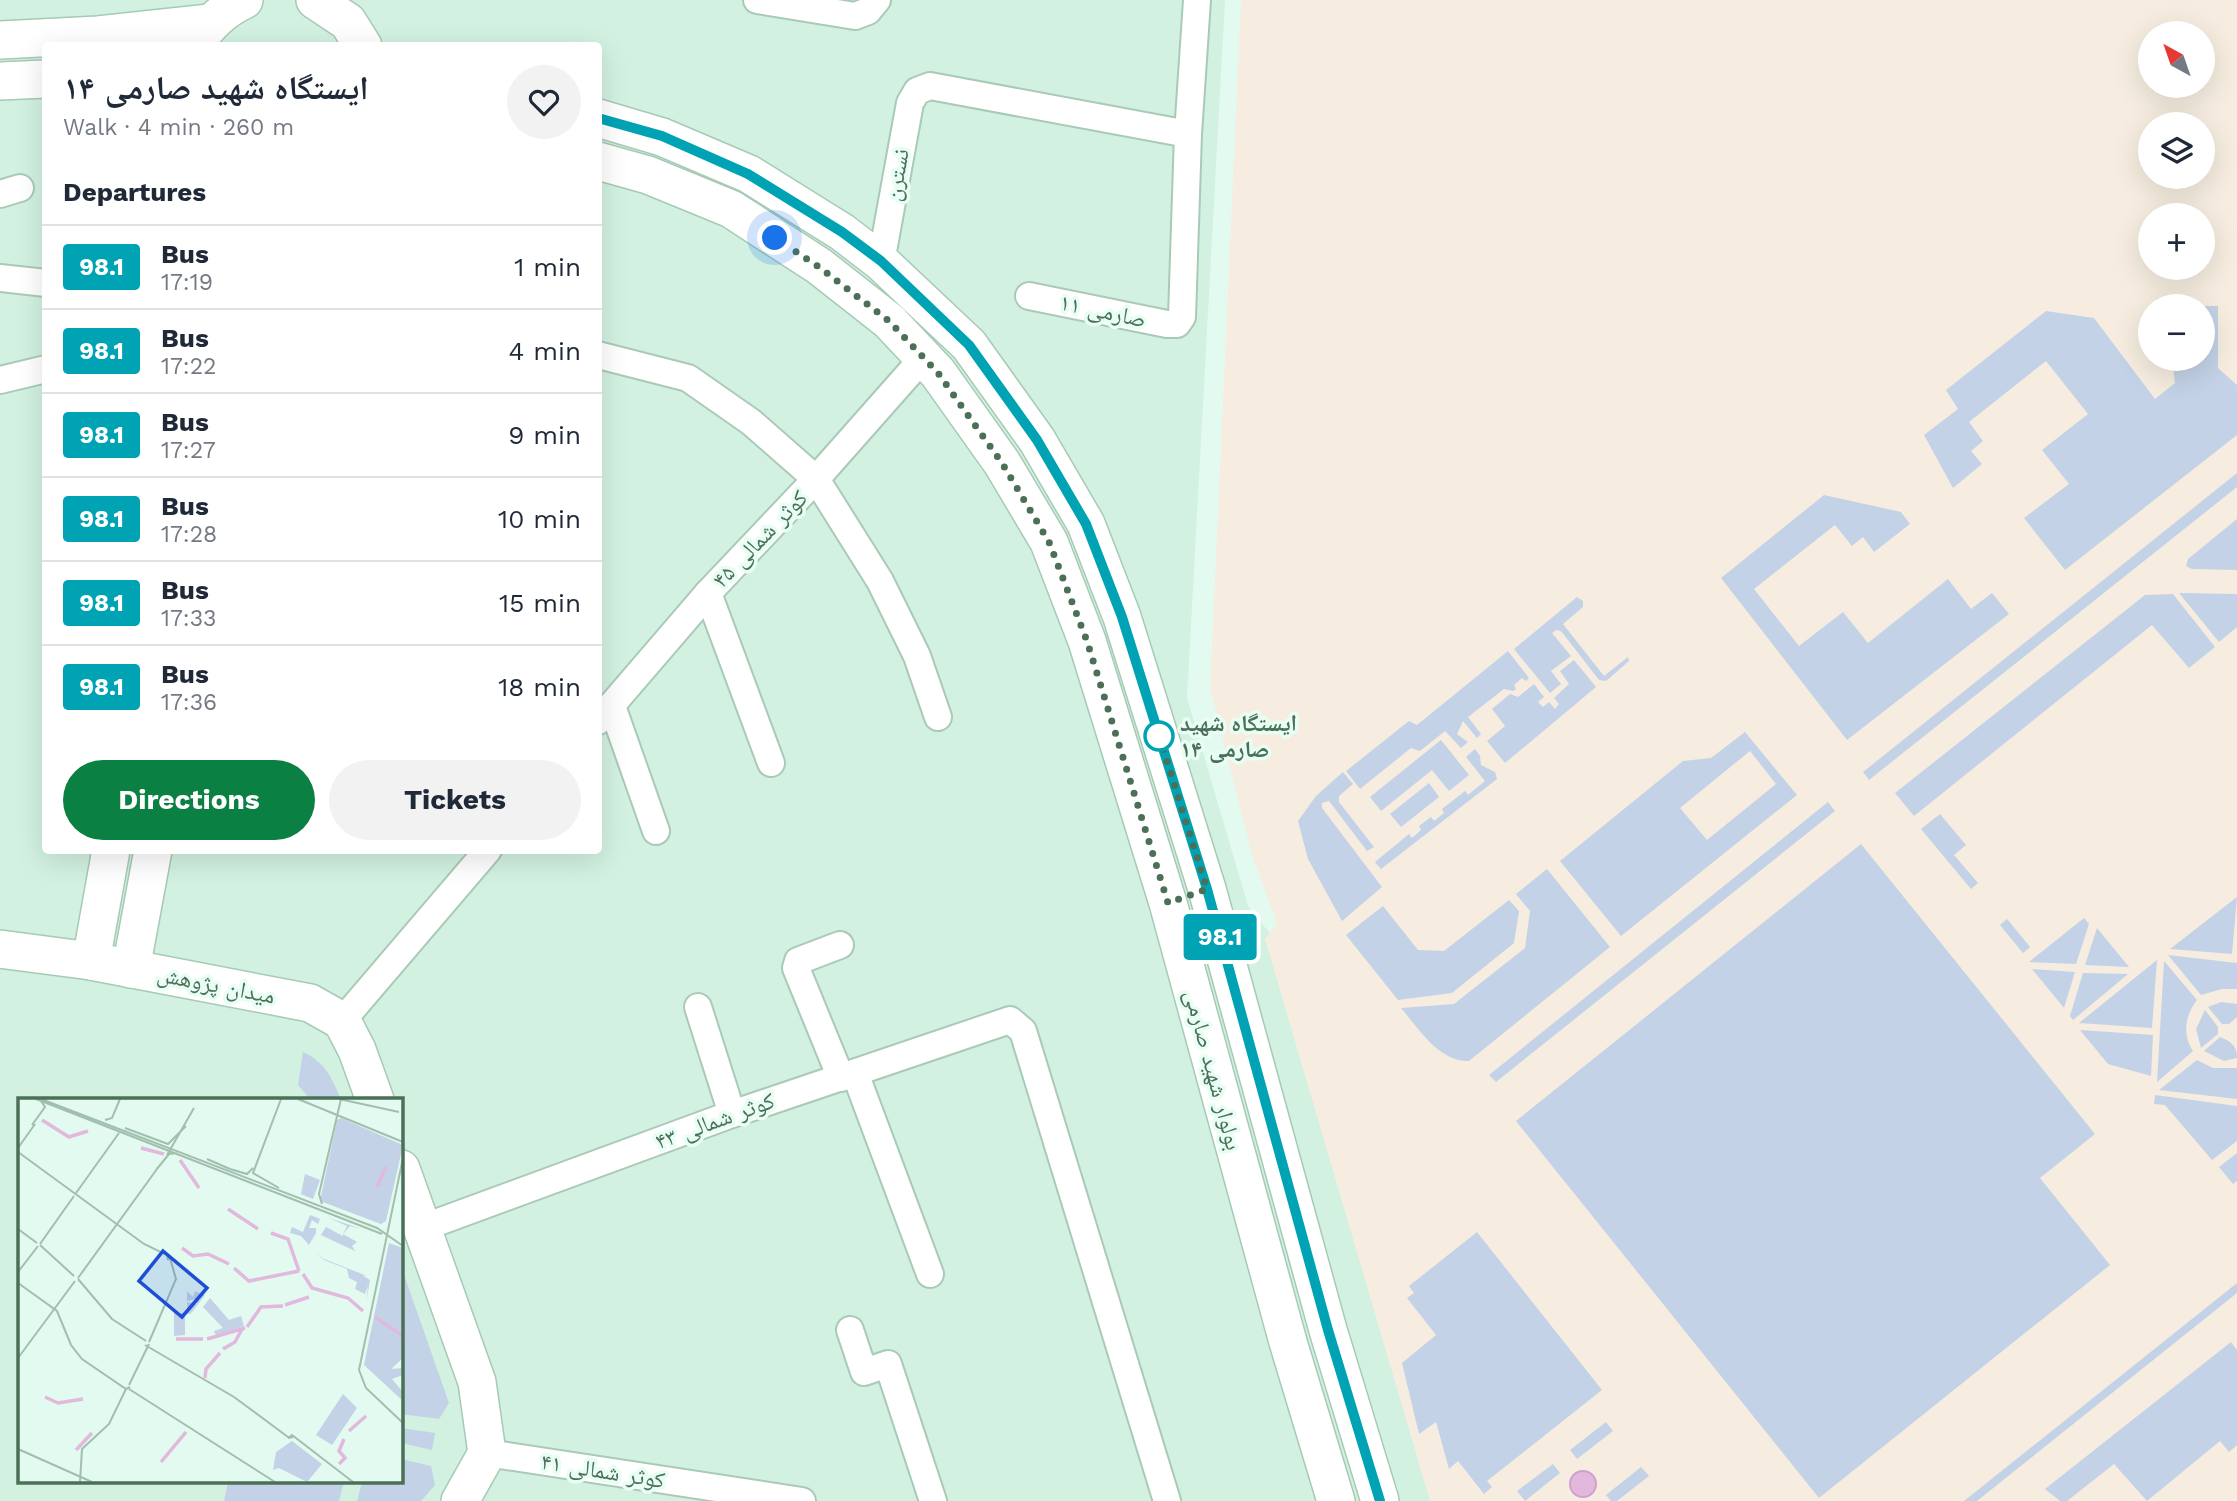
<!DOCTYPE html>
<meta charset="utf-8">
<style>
:root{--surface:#fff;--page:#f2f2f3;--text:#1f2937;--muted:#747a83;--line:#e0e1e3;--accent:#0b8043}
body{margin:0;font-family:"Work Sans","Noto Naskh Arabic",sans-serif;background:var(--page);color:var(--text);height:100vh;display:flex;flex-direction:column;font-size:26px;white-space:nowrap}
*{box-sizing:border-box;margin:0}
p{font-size:23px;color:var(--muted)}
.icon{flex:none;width:38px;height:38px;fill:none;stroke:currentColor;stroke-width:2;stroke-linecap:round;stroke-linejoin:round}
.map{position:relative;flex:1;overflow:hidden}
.panel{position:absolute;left:42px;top:42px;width:560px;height:812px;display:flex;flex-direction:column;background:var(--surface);border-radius:7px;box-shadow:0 7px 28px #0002}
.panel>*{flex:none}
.badge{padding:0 14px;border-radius:5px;font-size:24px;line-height:46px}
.needle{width:46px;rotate:320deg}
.controls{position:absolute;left:2138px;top:21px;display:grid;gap:14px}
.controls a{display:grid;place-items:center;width:77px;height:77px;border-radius:50%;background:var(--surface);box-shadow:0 7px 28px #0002;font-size:35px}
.you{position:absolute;width:35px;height:35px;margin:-18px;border:5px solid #fff;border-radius:50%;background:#1a73e8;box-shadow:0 0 0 10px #1a73e833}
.map>.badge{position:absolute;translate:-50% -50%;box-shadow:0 0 0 4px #fff}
h2{padding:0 21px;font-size:26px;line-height:63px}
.round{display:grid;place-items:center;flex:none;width:74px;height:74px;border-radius:37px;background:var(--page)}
.overview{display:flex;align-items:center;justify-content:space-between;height:119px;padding:0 21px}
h1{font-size:33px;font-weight:700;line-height:52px}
.action{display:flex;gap:14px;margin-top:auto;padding:14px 21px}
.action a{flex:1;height:80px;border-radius:42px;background:var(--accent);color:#fff;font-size:28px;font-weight:700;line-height:80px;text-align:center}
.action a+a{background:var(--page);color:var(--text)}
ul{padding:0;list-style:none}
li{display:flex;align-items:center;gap:21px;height:84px;padding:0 21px;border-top:2px solid var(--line)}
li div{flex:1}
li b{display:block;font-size:26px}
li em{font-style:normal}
li .badge{min-width:77px;font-weight:700;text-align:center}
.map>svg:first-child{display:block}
.residential{fill:#d2f1e1;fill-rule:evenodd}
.education{fill:#f6ede0;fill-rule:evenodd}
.green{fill:#c3d2e6;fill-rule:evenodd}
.water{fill:#e2b9dd;stroke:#d3a0cd;stroke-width:2}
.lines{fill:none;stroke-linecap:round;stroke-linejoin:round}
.street-casing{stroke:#aacab7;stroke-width:30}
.secondary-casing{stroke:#a6cab5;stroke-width:40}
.street{stroke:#fff;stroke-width:26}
.secondary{stroke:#fff;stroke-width:37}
.line-casing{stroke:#fff;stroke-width:16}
.line{stroke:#00a3b4;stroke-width:10}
.walk{stroke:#4b7057;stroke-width:7;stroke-dasharray:0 12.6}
.stop-dot{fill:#fff;stroke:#00a3b4;stroke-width:3.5}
.labels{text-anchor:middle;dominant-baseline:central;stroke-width:7;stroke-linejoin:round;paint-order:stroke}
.street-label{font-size:23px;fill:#4b7057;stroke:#e8fdf4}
.stop-label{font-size:23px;font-weight:bold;fill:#4b7057;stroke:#e8fdf4;text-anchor:start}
.inset-river{fill:none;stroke:#e2b9dd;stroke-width:3.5}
.inset-road{fill:none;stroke:#a1bfae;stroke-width:2}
.view{fill:#1d4ed8;fill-opacity:0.15;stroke:#1d4ed8;stroke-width:3.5}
.inset-edge{fill:none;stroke:#4b7057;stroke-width:3.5}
</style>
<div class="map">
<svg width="2237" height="1501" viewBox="0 0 2237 1501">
<rect width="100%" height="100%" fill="#e3faf0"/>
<path class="residential" d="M0,0H1225L1187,698L1248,906L1724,1501H0ZM46,46H598V850H46ZM19,1100H401V1482H19Z"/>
<path class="education" d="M1241,0H2237V1501H1430L1265,939L1277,924L1252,855L1210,689ZM2151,33H2203V86H2151ZM2151,124H2203V177H2151ZM2151,215H2203V268H2151ZM2151,306H2203V359H2151Z"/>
<g class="green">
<polygon points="2203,306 2218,306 2218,368 2237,385 2237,435 2065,570 2024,518 2069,484 2042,450 2088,414 2046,361 1969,422 1983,441 1971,451 1982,464 1953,488 1924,435 1958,409 1946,390 2046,311 2094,318 2155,399 2175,383 2172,359 2203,359"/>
<polygon points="2237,473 2237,487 1869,780 1863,772"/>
<polygon points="1824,495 1901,512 1910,524 1874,552 1863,537 1852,546 1835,525 1754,589 1799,646 1843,612 1868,643 1948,579 1971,609 1992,593 2009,614 1847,740 1721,578"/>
<polygon points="2237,519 2237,570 2192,569 2186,566 2188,559"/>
<polygon points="2179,593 2237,594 2237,627 2219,642"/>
<polygon points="2173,594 2215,647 2189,668 2152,625 1914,816 1895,793 2145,595"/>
<polygon points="1577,597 1583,601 1583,607 1563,624 1604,676 1628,657 1629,661 1606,681 1599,680 1561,631 1556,630 1552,633 1571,656 1551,671 1561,684 1550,693 1514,649"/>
<polygon points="1508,651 1529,678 1526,681 1522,678 1514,685 1516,689 1513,691 1504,689 1468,717 1481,734 1477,738 1463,721 1457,734 1468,742 1461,748 1445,731 1420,751 1411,748 1360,789 1346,771 1409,721 1417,725"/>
<polygon points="1574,660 1596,687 1505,763 1487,741 1505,726 1492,709 1510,694 1518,697 1534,684 1544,697 1538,702 1543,707 1549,702 1555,709 1559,704 1554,698 1569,684 1560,671"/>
<path d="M1745,732L1797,795L1621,936L1560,861L1683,761L1711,758ZM1750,751L1776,784L1707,840L1680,808Z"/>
<polygon points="1441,740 1469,775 1449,791 1432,770 1381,811 1370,797"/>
<polygon points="1475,749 1480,756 1481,765 1495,772 1497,779 1381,869 1375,862 1409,834 1412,838 1421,830 1419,826 1431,817 1434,821 1444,813 1442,809 1465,791 1468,795 1485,781 1466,757"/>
<polygon points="1343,772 1353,784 1339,796 1339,802 1374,847 1367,851 1329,801 1322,803 1322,808 1382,887 1342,921 1308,859 1298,821 1316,796"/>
<polygon points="1429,783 1439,797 1401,827 1390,814"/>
<polygon points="1828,802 1835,811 1496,1082 1489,1075"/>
<polygon points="1940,814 1966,845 1954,855 1978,883 1971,889 1921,829"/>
<polygon points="1861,844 2095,1134 2040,1178 2110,1265 1819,1498 1516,1121"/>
<path d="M1547,869L1610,947L1469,1061C1439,1062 1419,1029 1401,1008L1454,1004L1525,948L1530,911L1516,894Z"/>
<polygon points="2237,897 2232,954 2170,949"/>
<polygon points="1509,900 1519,911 1514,943 1452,993 1398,1000 1346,935 1383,906 1418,950 1444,951"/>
<polygon points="2084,918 2089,924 2076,964 2029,962"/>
<polygon points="2007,919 2030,947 2023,953 2000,925"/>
<polygon points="2097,928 2129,967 2085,965"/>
<polygon points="2168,955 2237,963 2237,989 2222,989 2201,995"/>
<polygon points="2157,960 2152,1028 2079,1023"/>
<path d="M2164,961L2197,1000C2185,1015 2182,1035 2193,1051L2157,1082Z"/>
<polygon points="2032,969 2075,972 2064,1008"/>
<polygon points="2083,973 2128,974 2073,1020 2070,1016"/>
<polygon points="2221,1002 2237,1004 2237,1017 2229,1024 2222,1024 2208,1007"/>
<polygon points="2205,1010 2218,1027 2218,1034 2201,1048 2196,1029"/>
<polygon points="2080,1030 2153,1035 2151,1076 2108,1064"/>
<path d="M2220,1037C2230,1041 2237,1045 2237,1058L2224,1061L2204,1051Z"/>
<path d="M303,1052C325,1062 332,1078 341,1100H311L298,1085Z"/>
<polygon points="2197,1060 2213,1068 2237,1068 2237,1099 2159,1090"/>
<polygon points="2155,1095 2237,1106 2237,1141 2212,1160 2165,1105 2154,1104"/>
<polygon points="2237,1153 2237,1181 2233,1184 2219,1167"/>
<polygon points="1477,1232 1602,1390 1487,1481 1492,1487 1484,1494 1458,1461 1449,1469 1436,1422 1419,1434 1402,1363 1436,1335 1407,1298 1414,1293 1409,1286"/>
<polygon points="401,1266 449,1403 439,1419 401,1414"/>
<polygon points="2237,1283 2237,1293 1977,1501 1964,1501"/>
<polygon points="2231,1342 2237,1350 2237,1445 2229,1452 2220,1441 2147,1501 2114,1464 2067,1501 2060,1501 2045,1489"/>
<polygon points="1606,1422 1613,1431 1577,1459 1570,1450"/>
<polygon points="401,1428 435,1433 432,1450 401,1443"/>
<polygon points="401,1459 431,1466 435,1485 421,1501 357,1501 362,1482 401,1482"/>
<polygon points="1553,1464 1560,1473 1525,1501 1517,1491"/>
<polygon points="1641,1467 1649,1476 1617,1501 1611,1501 1606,1495"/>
<polygon points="228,1482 344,1482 339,1501 224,1501"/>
</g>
<circle class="water" cx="1583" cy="1484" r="13"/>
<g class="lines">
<defs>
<g id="street">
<polyline points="757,0 855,16 868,11 877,0"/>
<polyline points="0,194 20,188"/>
<polyline points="881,262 910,103 917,91 930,86 1188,134"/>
<polyline points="0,278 46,283"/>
<polyline points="1029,296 1167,324 1177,324 1182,317 1188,134 1197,0"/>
<polyline points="598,355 688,378 751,422 816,479 880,581 917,656 938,717"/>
<polyline points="0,380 46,369"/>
<polyline points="708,593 771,763"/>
<polyline points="612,706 656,831"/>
<polyline points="598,721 708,593 816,479 923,358"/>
<polyline points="840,945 798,961 796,968 841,1078"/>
<polyline points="698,1007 732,1114"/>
<polyline points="342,1021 488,850"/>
<polyline points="855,1073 930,1274"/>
<polyline points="422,1228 732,1114 1010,1020 1023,1031 1167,1501"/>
<polyline points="850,1330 864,1372 888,1364 933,1501"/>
<polyline points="487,1453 802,1501"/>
</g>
<g id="secondary">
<polyline points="315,0 348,22 363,46"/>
<polyline points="0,40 98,35 210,23"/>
<path d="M197,41C210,23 223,10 244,0"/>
<polyline points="0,81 46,79"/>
<polyline points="598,118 662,137 749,174 842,232 881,262 969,345 1037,440 1086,524 1122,617 1207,889 1328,1330 1380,1501"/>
<polyline points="598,161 648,175 731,209 819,266 889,321 938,373 1002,463 1049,542 1087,641 1168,903 1288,1342 1336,1501"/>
<polyline points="0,949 91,961 310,1003 342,1021 357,1050 375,1100"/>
<polyline points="91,961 111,850"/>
<polyline points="131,969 153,850"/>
<polyline points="401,1169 477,1382 487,1453 460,1501"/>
</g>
</defs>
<use href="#street" class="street-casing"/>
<use href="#secondary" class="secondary-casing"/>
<use href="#street" class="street"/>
<use href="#secondary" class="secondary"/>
</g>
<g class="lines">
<defs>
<polyline id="line" points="598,118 662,136 748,174 842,232 881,261 969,345 1037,440 1086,524 1122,617 1207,889 1328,1330 1380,1501"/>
</defs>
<use href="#line" class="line-casing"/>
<use href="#line" class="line"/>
<polyline class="walk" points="775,238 819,267 889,321 938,373 1002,463 1049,542 1087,641 1168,903 1207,889 1159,736"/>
</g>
<circle class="stop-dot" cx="1159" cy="736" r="14"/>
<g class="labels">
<g class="street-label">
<text transform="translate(897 175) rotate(-80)">نسترن</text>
<text transform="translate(1103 311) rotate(12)">صارمی ۱۱</text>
<text transform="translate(760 539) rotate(-46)">کوثر شمالی ۴۵</text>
<text transform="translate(216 985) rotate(11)">میدان پژوهش</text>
<text transform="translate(1213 1070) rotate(75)">بولوار شهید صارمی</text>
<text transform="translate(715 1121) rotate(-20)">کوثر شمالی ۴۳</text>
<text transform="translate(603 1471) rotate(9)">کوثر شمالی ۴۱</text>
</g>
<g class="stop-label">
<text x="1180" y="723">ایستگاه شهید<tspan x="1180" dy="26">صارمی ۱۴</tspan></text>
</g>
</g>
<g transform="translate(18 1098)">
<rect width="385" height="385" fill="#e3faf0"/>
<path d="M323,20L385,47L368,123L363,126L302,103L319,22ZM287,76L302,82L295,101L283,96ZM292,117L302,121L300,126L294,122L291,130H298V135L291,147L283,138L272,135L274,129L285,134ZM311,120L344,131L332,128L325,136L339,144L334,148L337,153L303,137L308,129L325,138V136L329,128ZM371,145L385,150V253L384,261L373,271L385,270V277L374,281L385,294V303L346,267ZM297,155L306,161L349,178L344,177L352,182L348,205L350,188L347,196L337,191L339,184L331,180L329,171L306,162ZM169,193L175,199L177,193L187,197L175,213L172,216H167V237L156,238V215H170L169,204L179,206L177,201L169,203ZM192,200L211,222L223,218L226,228L198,238L196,233L205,230L185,209ZM325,296L339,310L314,347L298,337ZM274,343L304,366L289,384L261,370L255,372L258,354Z" fill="#c3d2e6"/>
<path class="inset-river" d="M24,22L51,39L70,33M123,50L146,56M162,62L181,90M359,89L368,69M210,111L240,131M253,135L270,141L281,173M164,150L175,158L190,156L211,166M216,170L231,183L281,173M285,176L294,190L330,200L345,213M267,207L291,199M357,219L385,238M229,229L243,209L265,208M158,241H185M189,241L227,230M205,251L217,244L224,231M187,280L188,271L202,255M27,299L40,305L65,301M331,333L348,318M58,352L74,335M143,364L168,334M321,366L327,360L321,353L326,341"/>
<path class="inset-road" d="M18,1L364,136M23,1L359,130L385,148M280,1L385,44M321,1L381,14M87,22L94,20L102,1M14,27L27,9L23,3M107,30L150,46L168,28M0,50L17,26M0,54L126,146L151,158L150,162L149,157M149,57L176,10M385,60L341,272L348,290L385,325M189,61L212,71M212,71L229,76L235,70M138,72L151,56L159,55M261,90L235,75L263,1M58,95L101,35M304,106L301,96L323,1M0,131L19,145M22,146L56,98M22,147L56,178M0,174L20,148M60,180L139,71M60,181L94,221L128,243M0,185L39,213L53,247L64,261L108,291L112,289M131,244L158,181L152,160M127,247L216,299L270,339M0,260L57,183M111,287L131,246M111,291L257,384M275,339L270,340L274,337L335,384M0,351L74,384M62,384L64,351L91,326L108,291"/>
<path class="view" d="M145,153L189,190L164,219L121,183Z"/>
<rect width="385" height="385" class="inset-edge"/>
</g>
</svg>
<div class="controls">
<a><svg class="needle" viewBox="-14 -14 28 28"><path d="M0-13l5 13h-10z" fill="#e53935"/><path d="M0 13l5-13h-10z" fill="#747a83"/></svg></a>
<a><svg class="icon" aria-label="layers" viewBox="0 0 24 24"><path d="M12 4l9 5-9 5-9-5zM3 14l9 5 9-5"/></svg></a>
<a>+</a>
<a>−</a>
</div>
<div class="you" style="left:775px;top:238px"></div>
<b class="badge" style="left:1220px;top:937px;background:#00a3b4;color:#fff">98.1</b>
<section class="panel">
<div class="overview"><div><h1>ایستگاه شهید صارمی ۱۴</h1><p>Walk · 4 min · 260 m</p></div><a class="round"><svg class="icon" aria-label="heart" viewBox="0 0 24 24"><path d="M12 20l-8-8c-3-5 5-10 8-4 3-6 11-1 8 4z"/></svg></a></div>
<h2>Departures</h2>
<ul>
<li><span class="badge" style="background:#00a3b4;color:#fff">98.1</span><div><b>Bus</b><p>17:19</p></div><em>1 min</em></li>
<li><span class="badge" style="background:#00a3b4;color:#fff">98.1</span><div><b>Bus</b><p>17:22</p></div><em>4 min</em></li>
<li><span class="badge" style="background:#00a3b4;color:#fff">98.1</span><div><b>Bus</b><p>17:27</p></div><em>9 min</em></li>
<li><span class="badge" style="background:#00a3b4;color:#fff">98.1</span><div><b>Bus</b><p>17:28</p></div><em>10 min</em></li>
<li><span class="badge" style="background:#00a3b4;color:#fff">98.1</span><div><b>Bus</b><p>17:33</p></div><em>15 min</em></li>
<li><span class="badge" style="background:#00a3b4;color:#fff">98.1</span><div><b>Bus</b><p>17:36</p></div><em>18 min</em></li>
</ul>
<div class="action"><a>Directions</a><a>Tickets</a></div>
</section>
</div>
